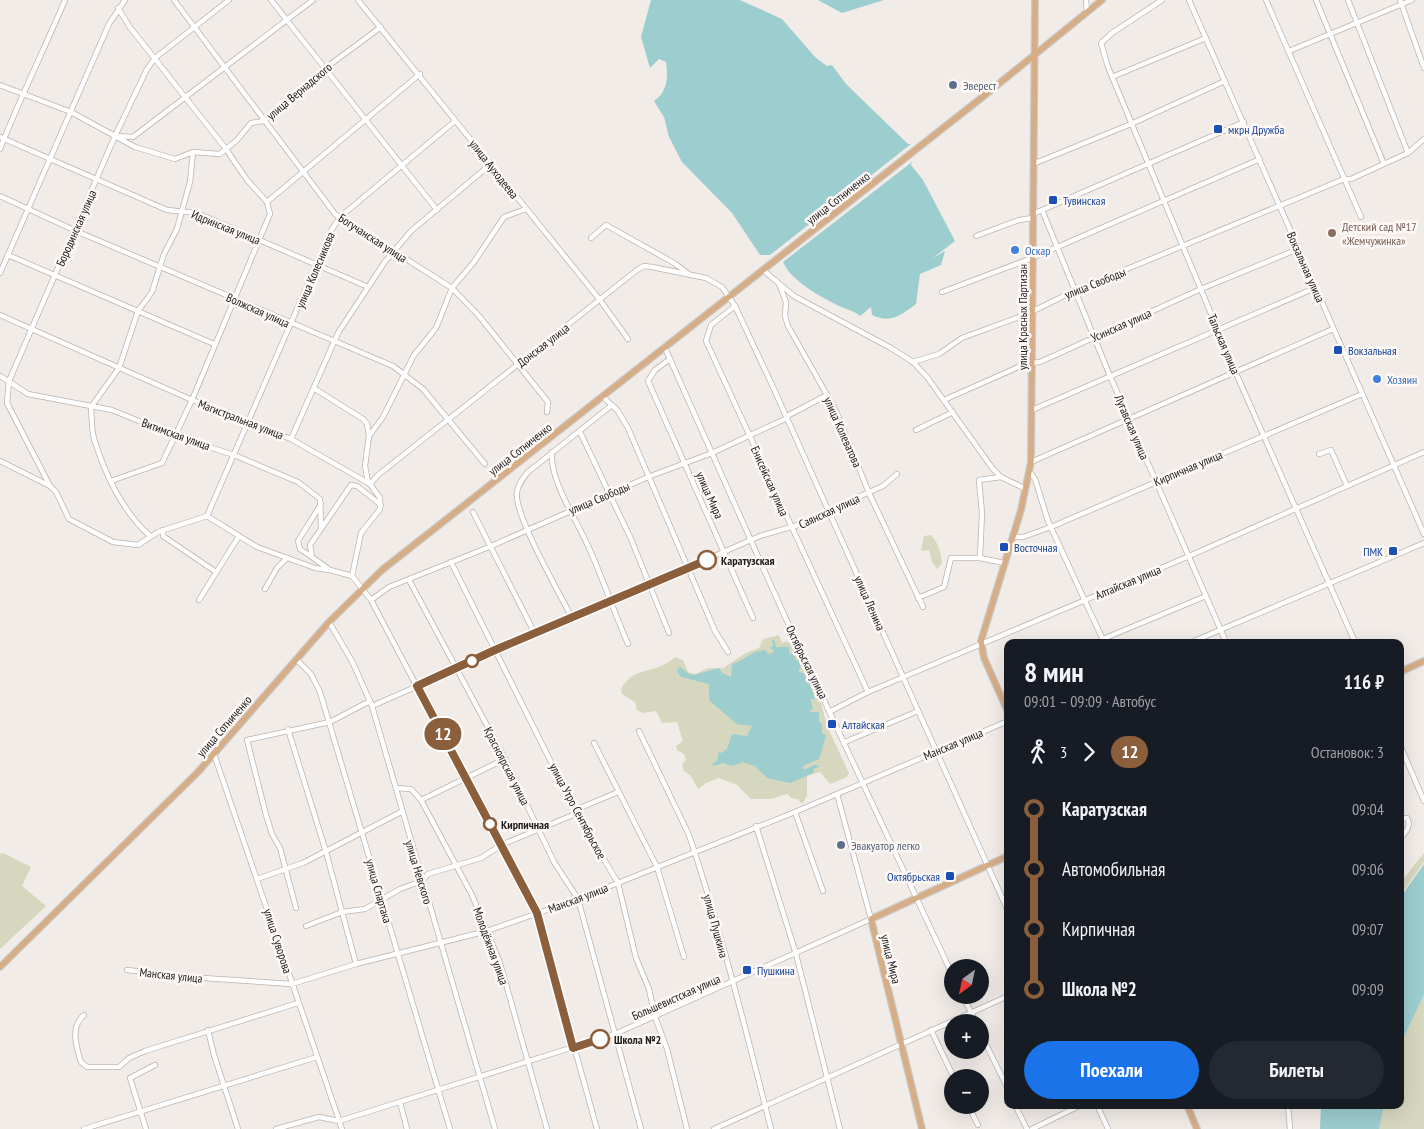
<!DOCTYPE html>
<html lang="ru">
<meta charset="utf-8">
<style>
:root{--surface:#171b24;--page:#242831;--text:#f1f3f6;--muted:#9ea1a6;--accent:#1a73e8}
body{margin:0;font-family:"PT Sans Narrow",sans-serif;background:var(--page);color:var(--text);height:100vh;display:flex;flex-direction:column;font-size:19px;white-space:nowrap}
*{box-sizing:border-box;margin:0}
p{font-size:16px;color:var(--muted)}
.icon{flex:none;width:28px;height:28px;fill:none;stroke:currentColor;stroke-width:2;stroke-linecap:round;stroke-linejoin:round}
.map{position:relative;flex:1;overflow:hidden}
.details{position:absolute;left:1004px;top:639px;width:400px;height:470px;display:flex;flex-direction:column;background:var(--surface);border-radius:10px;box-shadow:0 5px 20px #0002}
.details>*{flex:none}
.badge{padding:0 10px;border-radius:16px;font-size:18px;line-height:32px}
.needle{width:32px;rotate:213deg}
.controls{position:absolute;left:944px;top:959px;display:grid;gap:10px}
.controls a{display:grid;place-items:center;width:45px;height:45px;border-radius:50%;background:var(--surface);box-shadow:0 5px 20px #0002;font-size:25px}
.map>.badge{position:absolute;translate:-50% -50%;box-shadow:0 0 0 2px #fff}
.legs{display:flex;align-items:center;gap:8px;height:55px;padding:0 20px;font-size:16px}
.legs p{margin-inline-start:auto}
.head{display:flex;align-items:center;justify-content:space-between;height:85px;padding:0 20px}
h1{font-size:28px;font-weight:600;line-height:38px}
.cta{display:flex;gap:10px;margin-top:auto;padding:10px 20px}
.cta a{flex:1;height:58px;border-radius:30px;background:var(--accent);color:#fff;font-size:20px;font-weight:600;line-height:58px;text-align:center}
.cta a+a{background:var(--page);color:var(--text)}
ul{padding:0 20px;list-style:none}
li{display:flex;align-items:center;gap:18px;height:60px;font-size:19px}
li i{display:grid;place-items:center;width:8px;height:100%;margin:0 6px;background:currentColor}
li i::after{content:'';width:12px;height:12px;margin:-6px;border:4px solid;border-radius:50%;background:var(--surface)}
li p{margin-inline-start:auto}
li:first-child i{background:linear-gradient(#0000 50%,currentColor 0)}
li:last-child i{background:linear-gradient(currentColor 50%,#0000 0)}
.map>svg:first-child{display:block}
.green{fill:#d5d7be}
.water{fill:#9ccdcf}
.lines{fill:none;stroke-linecap:round;stroke-linejoin:round}
.minor-casing{stroke:#b9b4b0;stroke-width:6}
.major-casing{stroke:#cac9c9;stroke-width:8}
.minor{stroke:#fff;stroke-width:4.5}
.major{stroke:#d7ad86;stroke-width:5.5}
.line-1-casing{stroke:#fff;stroke-width:11}
.line-1{stroke:#8b5e3c;stroke-width:8}
.service-dot{fill:#5c6f8a;stroke:#fef9f6;stroke-width:2}
.transit-dot{fill:#1a4fb4;stroke:#fef9f6;stroke-width:2}
.education-dot{fill:#8d6e63;stroke:#fef9f6;stroke-width:2}
.shop-dot{fill:#3f7fe0;stroke:#fef9f6;stroke-width:2}
.stop-1-dot{fill:#fff;stroke:#8b5e3c;stroke-width:2.5}
.labels{text-anchor:middle;dominant-baseline:central;stroke-width:5;stroke-linejoin:round;paint-order:stroke}
.service-label{font-size:12px;fill:#4e5e75;stroke:#fef9f6;text-anchor:start}
.street-label{font-size:12px;fill:#22201f;stroke:#fef9f6}
.transit-label{font-size:12px;fill:#164399;stroke:#fef9f6;text-anchor:start}
.education-label{font-size:12px;fill:#785e54;stroke:#fef9f6;text-anchor:start}
.shop-label{font-size:12px;fill:#366cbe;stroke:#fef9f6;text-anchor:start}
.stop-label{font-size:12px;font-weight:bold;fill:#22201f;stroke:#fef9f6;text-anchor:start}
</style>
<div class="map">
<svg width="1424" height="1129" viewBox="0 0 1424 1129">
<rect width="100%" height="100%" fill="#f2ece8"/>
<g class="green">
<path d="M931,535C938,542 941,553 942,563L937,569L932,562L929,550L921,551L924,536Z"/>
<path d="M779,635L782,643L786,641L794,645L821,703L827,726L849,773L847,777L830,784L820,772L807,776V796L802,804L798,799L791,798L787,794L771,799H751L737,785L719,778L706,783L698,789L690,775L684,771L682,764L686,760L684,754L677,750L676,746L683,741L677,722L662,723L656,711L642,713L636,709V703L622,694L621,689C635,664 655,676 675,657L683,660L688,672L695,674L708,668H723L746,653L759,648L763,639Z"/>
<polygon points="3,853 31,867 22,886 46,906 0,949 0,854"/>
<polygon points="1424,853 1424,862 1400,896 1400,883"/>
<polygon points="1424,995 1424,1129 1379,1129 1384,1105 1400,1105 1400,1045"/>
</g>
<g class="water">
<path d="M651,0H740L782,19L815,57L827,66L832,65L846,84L908,144H911L770,255H760L732,213L682,162L669,137L664,117L654,101C668,92 668,76 666,62L659,59L650,68L641,37Z"/>
<polygon points="818,0 884,0 842,13"/>
<path d="M912,162L911,165L923,180L955,241L933,258L945,251L941,265L920,274L916,304C901,315 891,324 872,315L871,307L860,316C853,310 847,310 839,306C820,296 792,282 783,262Z"/>
<path d="M772,640H774L776,647H789V653L794,654L796,661L798,660L801,666L798,672L804,673L816,699H810L813,708L809,712H819V722L822,724V733L826,736L819,759L803,766L804,770L814,765L820,766L814,769L813,773L790,783L767,778L755,766L742,762L733,766L723,763L714,766L712,764L717,761L719,752L722,753L727,749L732,734L747,736L752,726L737,724L709,700V684L681,677L677,671L680,667L689,674L694,675L719,668L722,673L731,677L732,664C744,661 751,651 765,650L768,654L773,653L774,650L770,648L773,646Z"/>
<polygon points="1424,864 1424,995 1400,1045 1400,898"/>
<polygon points="1321,1105 1384,1105 1379,1129 1320,1129"/>
</g>
<g class="lines">
<defs>
<g id="minor">
<polyline points="174,0 335,214 452,288 479,316 548,402 547,412"/>
<polyline points="271,0 437,210"/>
<polyline points="358,0 600,300 628,339"/>
<polyline points="1086,0 1087,12"/>
<polyline points="1162,0 1112,33 1101,43 1108,67 1235,371 1355,642"/>
<polyline points="1189,0 1424,534"/>
<polyline points="1266,0 1361,217"/>
<polyline points="1316,0 1384,164"/>
<polyline points="1348,0 1408,153"/>
<polyline points="1400,0 1424,68"/>
<polyline points="118,8 129,26 226,149 247,180 267,202"/>
<polyline points="1289,51 1412,0"/>
<polyline points="1112,77 1206,38"/>
<polyline points="0,85 71,112 135,147 175,159 193,152"/>
<polyline points="115,136 133,137 313,0"/>
<polyline points="0,137 167,210 197,213 368,287"/>
<path d="M0,149C20,98 44,50 65,0"/>
<polyline points="1033,164 1131,124 1225,81"/>
<polyline points="0,196 76,231 393,366 423,389 485,464"/>
<polyline points="1042,210 1110,376 1226,642"/>
<polyline points="1033,214 1244,122"/>
<polyline points="976,236 1019,220 1033,218"/>
<polyline points="591,238 606,225 674,263 690,275"/>
<polyline points="8,255 214,344"/>
<polyline points="763,270 794,296 891,348 913,362 927,377 993,469 1001,477 1026,489"/>
<polyline points="0,273 109,24 125,0"/>
<polyline points="779,284 786,302 785,316 788,326 836,411 869,493 923,607"/>
<polyline points="942,292 1032,258 1260,159"/>
<polyline points="735,306 711,325 706,341 868,692"/>
<polyline points="0,315 192,400 291,439 370,484 380,498 380,509 361,533 352,576 371,600 537,913 597,1129"/>
<polyline points="665,348 786,619 952,974"/>
<polyline points="670,359 655,370 648,381 753,618"/>
<polyline points="913,362 939,354 962,338 1027,314 1074,291 1344,179 1351,179 1408,153 1424,139"/>
<polyline points="0,376 28,394 112,410 175,436 234,455 298,482 320,499 321,528"/>
<polyline points="315,389 363,419 367,424 369,436"/>
<polyline points="603,397 618,411 628,428 715,631 728,652"/>
<polyline points="944,400 1025,364 1040,362 1201,289 1298,249"/>
<polyline points="1032,410 1315,288"/>
<polyline points="916,430 953,412"/>
<polyline points="580,432 631,539 669,633"/>
<polyline points="291,439 338,333 384,263 411,231 491,164"/>
<path d="M552,452C549,480 578,522 589,548C603,579 614,612 628,644"/>
<polyline points="1319,454 1331,450 1347,486"/>
<polyline points="0,461 50,486 56,492 69,519 113,542 138,545 158,532 207,516 257,547 315,568 330,570 352,576"/>
<polyline points="1031,462 1333,329"/>
<polyline points="1030,472 1035,479 1048,521 1104,642"/>
<polyline points="111,481 162,463 192,400 270,214 267,202 420,74"/>
<polyline points="368,482 365,466 369,436 383,417 414,355 436,328 452,288 474,262 504,217 526,209"/>
<polyline points="370,484 378,475 637,270 644,266 652,267 706,278 722,287 735,306 773,387 1008,911"/>
<polyline points="50,486 7,403 9,381 115,136 147,69 155,58 229,0"/>
<polyline points="473,512 535,634"/>
<polyline points="207,516 331,231 340,217 455,121"/>
<polyline points="163,530 163,536 216,572"/>
<path d="M150,536C123,512 106,476 95,442C91,431 92,418 91,407L119,368L138,311L152,292L164,254L177,229L190,182L193,152L220,154L237,140L251,123L264,121L324,69L381,27"/>
<polyline points="1013,537 1023,537 1051,527 1362,394"/>
<polyline points="312,557 300,549 298,541 321,504"/>
<polyline points="980,558 982,513 979,480 1001,477"/>
<polyline points="451,562 576,812 618,883 636,958 649,989 655,1017 667,1049 687,1129"/>
<polyline points="330,570 312,557 310,545 351,485 357,486 381,505"/>
<polyline points="409,580 505,759 554,862 578,899 641,1129"/>
<polyline points="265,589 277,568 287,558"/>
<polyline points="918,598 944,587 951,558 980,558 1004,563"/>
<polyline points="199,600 239,536"/>
<polyline points="371,600 389,587 489,547 648,477 712,453 785,419 789,415 827,395"/>
<path d="M572,618C560,594 513,513 517,492C518,484 523,478 528,472L612,405"/>
<polyline points="329,622 352,661 372,706 495,1129"/>
<polyline points="1103,639 1206,596"/>
<polyline points="1192,642 1424,543"/>
<polyline points="296,659 311,674 320,692 450,1129"/>
<polyline points="372,706 760,536 805,523 822,513 883,486 897,474"/>
<polyline points="831,711 868,692 1187,557 1424,452"/>
<polyline points="288,729 326,852 356,964"/>
<path d="M639,731L689,835C721,931 746,1030 771,1129"/>
<polyline points="845,742 918,711"/>
<polyline points="594,743 657,867 684,957"/>
<polyline points="1400,745 1424,801"/>
<polyline points="214,754 342,1129"/>
<polyline points="396,788 411,789 421,800 472,895 500,963 547,1129"/>
<polyline points="421,800 505,759"/>
<polyline points="795,812 823,891"/>
<path d="M1400,819L1407,818C1412,826 1405,833 1400,839"/>
<polyline points="756,826 796,954 840,1129"/>
<polyline points="257,879 303,863 401,812"/>
<polyline points="296,908 280,848 272,834 266,815 247,740 330,722 370,701"/>
<polyline points="306,926 342,912 365,909 400,889 422,881 428,874 481,858 501,845 573,815 580,808 618,792"/>
<polyline points="127,970 188,977 292,984 356,964 487,931 578,899 795,812 1008,721"/>
<polyline points="962,995 976,1022"/>
<path d="M84,1015C70,1027 76,1046 81,1062L87,1067H119L129,1058L145,1051L298,1003"/>
<polyline points="208,1030 214,1055 238,1129"/>
<polyline points="931,1030 954,1078"/>
<polyline points="980,1032 1008,1089"/>
<polyline points="400,1102 407,1129"/>
<polyline points="968,1105 978,1125"/>
<polyline points="1015,1105 1027,1129"/>
<polyline points="1097,1105 1108,1129"/>
<polyline points="1288,1105 1290,1129"/>
<polyline points="84,1129 317,1057"/>
<polyline points="146,1129 130,1078 155,1065"/>
<polyline points="276,1129 319,1117 339,1121 615,1034 871,919 837,794"/>
<polyline points="714,1129 1008,996"/>
<polyline points="1032,1129 1081,1105"/>
</g>
<g id="major">
<polyline points="1400,672 1424,661"/>
<polyline points="1008,712 984,658 981,641 1021,510 1031,462 1035,0"/>
<polyline points="0,967 198,772 329,622 382,570 980,99 1102,0"/>
<polyline points="1187,1105 1197,1129"/>
<polyline points="922,1129 871,919 1008,856"/>
</g>
</defs>
<use href="#minor" class="minor-casing"/>
<use href="#major" class="major-casing"/>
<use href="#minor" class="minor"/>
<use href="#major" class="major"/>
</g>
<g class="lines">
<defs>
<polyline id="line-1" points="600,1039 573,1048 537,913 417,686 495,650 707,560"/>
</defs>
<use href="#line-1" class="line-1-casing"/>
<use href="#line-1" class="line-1"/>
</g>
<g class="service-dot">
<circle cx="953" cy="85" r="5"/>
<circle cx="841" cy="845" r="5"/>
</g>
<g class="transit-dot">
<rect x="1213" y="124" width="10" height="10" rx="2.5"/>
<rect x="1048" y="195" width="10" height="10" rx="2.5"/>
<rect x="1333" y="345" width="10" height="10" rx="2.5"/>
<rect x="999" y="542" width="10" height="10" rx="2.5"/>
<rect x="1388" y="546" width="10" height="10" rx="2.5"/>
<rect x="827" y="719" width="10" height="10" rx="2.5"/>
<rect x="945" y="871" width="10" height="10" rx="2.5"/>
<rect x="742" y="965" width="10" height="10" rx="2.5"/>
</g>
<circle class="education-dot" cx="1332" cy="233" r="5"/>
<g class="shop-dot">
<circle cx="1015" cy="250" r="5"/>
<circle cx="1377" cy="379" r="5"/>
</g>
<g class="stop-1-dot">
<circle cx="707" cy="560" r="9"/>
<circle cx="472" cy="661" r="6"/>
<circle cx="490" cy="824" r="6"/>
<circle cx="600" cy="1039" r="9"/>
</g>
<g class="labels">
<g class="service-label">
<text x="963" y="85">Эверест</text>
<text x="851" y="845">Эвакуатор легко</text>
</g>
<g class="street-label">
<text transform="translate(299 91) rotate(-40)">улица Вернадского</text>
<text transform="translate(494 169) rotate(52)">улица Ауходеева</text>
<text transform="translate(838 198) rotate(-38)">улица Сотниченко</text>
<text transform="translate(226 227) rotate(22)">Идринская улица</text>
<text transform="translate(76 228) rotate(-66)">Бородинская улица</text>
<text transform="translate(373 238) rotate(33)">Богучанская улица</text>
<text transform="translate(1306 267) rotate(66)">Вокзальная улица</text>
<text transform="translate(315 270) rotate(-67)">улица Колесникова</text>
<text transform="translate(1095 283) rotate(-22)">улица Свободы</text>
<text transform="translate(258 310) rotate(24)">Волжская улица</text>
<text transform="translate(1022 317) rotate(-90)">улица Красных Партизан</text>
<text transform="translate(1121 325) rotate(-24)">Усинская улица</text>
<text transform="translate(1224 344) rotate(67)">Тальская улица</text>
<text transform="translate(543 345) rotate(-38)">Донская улица</text>
<text transform="translate(241 419) rotate(21)">Магистральная улица</text>
<text transform="translate(1132 427) rotate(67)">Лугавская улица</text>
<text transform="translate(843 432) rotate(66)">улица Колеватова</text>
<text transform="translate(176 434) rotate(20)">Витимская улица</text>
<text transform="translate(520 449) rotate(-38)">улица Сотниченко</text>
<text transform="translate(1188 468) rotate(-23)">Кирпичная улица</text>
<text transform="translate(770 481) rotate(66)">Енисейская улица</text>
<text transform="translate(710 495) rotate(66)">улица Мира</text>
<text transform="translate(599 498) rotate(-23)">улица Свободы</text>
<text transform="translate(829 511) rotate(-25)">Саянская улица</text>
<text transform="translate(1128 582) rotate(-23)">Алтайская улица</text>
<text transform="translate(870 603) rotate(66)">улица Ленина</text>
<text transform="translate(807 662) rotate(64)">Октябрьская улица</text>
<text transform="translate(224 726) rotate(-49)">улица Сотниченко</text>
<text transform="translate(953 744) rotate(-23)">Манская улица</text>
<text transform="translate(507 766) rotate(63)">Красноярская улица</text>
<text transform="translate(578 811) rotate(62)">улица Утро Сентябрьское</text>
<text transform="translate(419 872) rotate(73)">улица Невского</text>
<text transform="translate(379 891) rotate(74)">улица Спартака</text>
<text transform="translate(578 898) rotate(-21)">Манская улица</text>
<text transform="translate(716 926) rotate(75)">улица Пушкина</text>
<text transform="translate(278 941) rotate(72)">улица Суворова</text>
<text transform="translate(491 946) rotate(70)">Молодёжная улица</text>
<text transform="translate(891 959) rotate(76)">улица Мира</text>
<text transform="translate(171 975) rotate(6)">Манская улица</text>
<text transform="translate(676 997) rotate(-24)">Большевистская улица</text>
</g>
<g class="transit-label">
<text x="1228" y="129">мкрн Дружба</text>
<text x="1063" y="200">Тувинская</text>
<text x="1348" y="350">Вокзальная</text>
<text x="1014" y="547">Восточная</text>
<text x="1383" y="551" text-anchor="end">ПМК</text>
<text x="842" y="724">Алтайская</text>
<text x="940" y="876" text-anchor="end">Октябрьская</text>
<text x="757" y="970">Пушкина</text>
</g>
<g class="education-label">
<text x="1342" y="226">Детский сад №17<tspan x="1342" dy="14">«Жемчужинка»</tspan></text>
</g>
<g class="shop-label">
<text x="1025" y="250">Оскар</text>
<text x="1387" y="379">Хозяин</text>
</g>
<g class="stop-label">
<text x="721" y="560">Каратузская</text>
<text x="501" y="824">Кирпичная</text>
<text x="614" y="1039">Школа №2</text>
</g>
</g>
</svg>
<div class="controls">
<a><svg class="needle" viewBox="-14 -14 28 28"><path d="M0-13l5 13h-10z" fill="#e53935"/><path d="M0 13l5-13h-10z" fill="#9ea1a6"/></svg></a>
<a>+</a>
<a>−</a>
</div>
<b class="badge" style="left:443px;top:734px;background:#8b5e3c;color:#fff">12</b>
<section class="details">
<div class="head"><div><h1>8 мин</h1><p>09:01 – 09:09 · Автобус</p></div><b>116 ₽</b></div>
<div class="legs"><svg class="icon" aria-label="walk" viewBox="0 0 24 24"><circle cx="13" cy="4" r="2"/><path d="M13 8l-2 6 4 7M11 14l-3 7M7 12l3-4h3l4 4"/></svg>3<svg class="icon" aria-label="forward" viewBox="0 0 24 24"><path d="M9 5l7 7-7 7"/></svg><b class="badge" style="background:#8b5e3c;color:#fff">12</b><p>Остановок: 3</p></div>
<ul>
<li><i style="color:#8b5e3c"></i><b>Каратузская</b><p>09:04</p></li>
<li><i style="color:#8b5e3c"></i><span>Автомобильная</span><p>09:06</p></li>
<li><i style="color:#8b5e3c"></i><span>Кирпичная</span><p>09:07</p></li>
<li><i style="color:#8b5e3c"></i><b>Школа №2</b><p>09:09</p></li>
</ul>
<div class="cta"><a>Поехали</a><a>Билеты</a></div>
</section>
</div>
